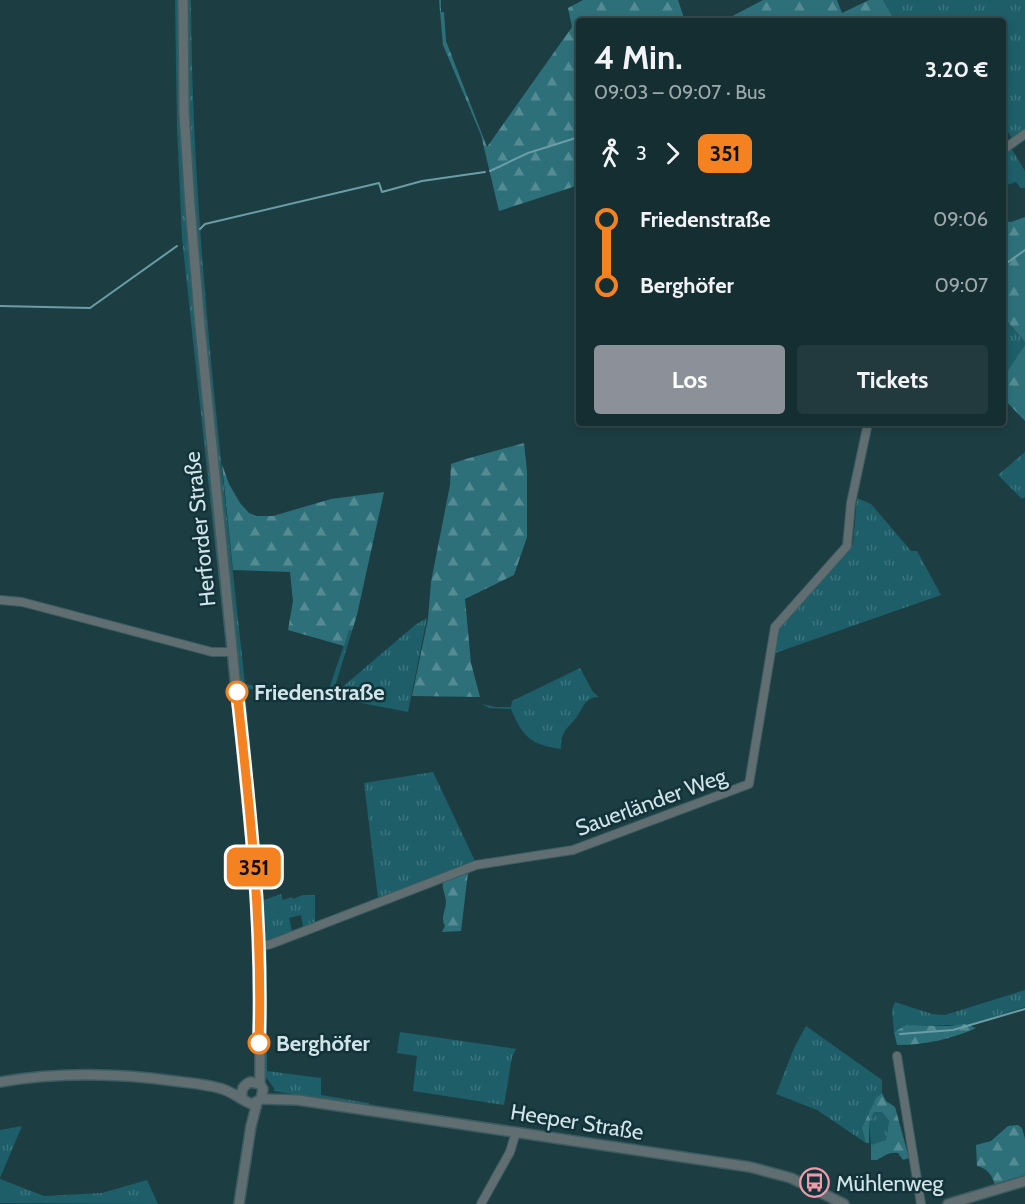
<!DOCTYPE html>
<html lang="de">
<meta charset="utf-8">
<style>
:root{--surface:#152e32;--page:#223a3e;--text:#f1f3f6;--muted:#9da8ac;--line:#344a4d;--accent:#8c9099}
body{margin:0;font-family:Cabin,sans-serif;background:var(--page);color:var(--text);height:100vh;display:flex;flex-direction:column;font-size:22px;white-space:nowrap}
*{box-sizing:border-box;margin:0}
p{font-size:20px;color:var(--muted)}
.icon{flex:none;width:33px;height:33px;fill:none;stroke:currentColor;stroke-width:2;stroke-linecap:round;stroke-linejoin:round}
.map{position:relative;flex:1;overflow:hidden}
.drawer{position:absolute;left:576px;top:18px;width:430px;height:408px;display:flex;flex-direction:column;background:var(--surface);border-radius:6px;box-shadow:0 3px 9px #0003,0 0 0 2px var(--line)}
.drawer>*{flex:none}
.badge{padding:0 12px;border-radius:9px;font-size:21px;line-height:39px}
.map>.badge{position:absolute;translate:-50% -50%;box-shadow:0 0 0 3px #fff}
.legs{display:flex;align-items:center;gap:9px;height:66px;padding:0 18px;font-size:20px}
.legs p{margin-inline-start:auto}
.summary{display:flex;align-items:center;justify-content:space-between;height:102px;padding:0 18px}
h1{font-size:33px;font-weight:700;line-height:45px}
.cta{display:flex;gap:12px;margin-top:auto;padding:12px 18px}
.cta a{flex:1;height:69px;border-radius:6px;background:var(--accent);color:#fff;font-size:24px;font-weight:700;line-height:69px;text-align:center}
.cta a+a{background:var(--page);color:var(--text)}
ul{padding:0 18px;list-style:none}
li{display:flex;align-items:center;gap:21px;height:66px;font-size:22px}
li i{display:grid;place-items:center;width:9px;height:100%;margin:0 8px;background:currentColor}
li i::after{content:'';width:15px;height:15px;margin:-8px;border:4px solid;border-radius:50%;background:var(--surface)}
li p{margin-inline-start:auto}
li:first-child i{background:linear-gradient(#0000 50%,currentColor 0)}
li:last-child i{background:linear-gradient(currentColor 50%,#0000 0)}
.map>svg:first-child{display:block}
.grass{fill:url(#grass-tufts)}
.forest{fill:url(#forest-firs)}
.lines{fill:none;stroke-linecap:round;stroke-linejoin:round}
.stream{stroke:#6a9da6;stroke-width:2}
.minor-casing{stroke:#3d5c61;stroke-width:10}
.tertiary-casing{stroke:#3d5c61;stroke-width:12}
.minor{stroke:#606e71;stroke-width:8}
.tertiary{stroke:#606e71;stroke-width:9}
.line-1-casing{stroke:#fff;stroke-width:14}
.line-1{stroke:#f58220;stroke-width:9}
.stop-1-dot{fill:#fff;stroke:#f58220;stroke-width:3}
.labels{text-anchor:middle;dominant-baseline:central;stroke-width:5;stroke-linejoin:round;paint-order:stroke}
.street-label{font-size:22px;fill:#d2e4e8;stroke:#113339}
.stop-label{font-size:22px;font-weight:bold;fill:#d2e4e8;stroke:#113339;text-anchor:start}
.poi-label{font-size:22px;fill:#d2e4e8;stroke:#113339;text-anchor:start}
</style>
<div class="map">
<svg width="1025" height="1204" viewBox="0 0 1025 1204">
<defs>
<pattern id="grass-tufts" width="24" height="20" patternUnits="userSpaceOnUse" patternTransform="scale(1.5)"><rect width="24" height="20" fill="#1d5e68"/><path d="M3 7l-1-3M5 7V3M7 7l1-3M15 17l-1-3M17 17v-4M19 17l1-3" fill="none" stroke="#3d757e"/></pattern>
<pattern id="forest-firs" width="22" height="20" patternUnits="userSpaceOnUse" patternTransform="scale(1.5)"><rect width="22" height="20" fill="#2d707a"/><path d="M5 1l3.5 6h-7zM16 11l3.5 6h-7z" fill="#548b93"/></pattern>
</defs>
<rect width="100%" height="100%" fill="#1c3e43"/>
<g class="grass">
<polygon points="175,0 180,0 180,51 229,644 226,647 182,238 177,127"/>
<path d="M186,0H191C192,229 221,456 245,684L326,698L349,630L352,631L332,696L415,625L427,618L408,712L341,699L331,703L245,688L264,900L281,894L283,900L292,897L293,899L303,895H315V922L303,927L301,915L289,918L292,931L267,941L263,938L258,874L239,682L241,683L240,667L237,666L197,264L187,94Z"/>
<polygon points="883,0 1025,0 1025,131 1012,139 1004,124 1004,21 895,21"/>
<polygon points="1011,148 1025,171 1025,188 1021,188 1016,182 1004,186 1004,153"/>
<polygon points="1004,319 1025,342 1025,345 1004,376"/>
<polygon points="1025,452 1025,497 1022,499 998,475"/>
<polygon points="857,498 871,504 911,551 917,551 941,595 775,653 778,629 850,549 853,543"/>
<path d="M580,668L593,692L599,697C585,698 585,704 578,715C569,729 561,728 561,749C531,745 522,736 511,709L489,708L482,704L496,707H511L512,701Z"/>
<polygon points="433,772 475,861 378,898 364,783"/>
<polygon points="267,947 267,1071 321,1078 321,1095 369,1103 369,1107 274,1091 274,1088 265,1076 263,953"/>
<polygon points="1025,990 1025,1007 970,1025 906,1025 894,1032 892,1010 895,1002 932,1014 945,1015"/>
<path d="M806,1026L882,1080V1093C870,1102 864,1129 866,1143L817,1110L776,1094L794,1048Z"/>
<polygon points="400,1032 516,1049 512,1057 504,1105 413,1091 417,1056 397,1053"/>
<polygon points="874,1112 882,1112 889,1121 886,1140 873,1144 871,1147 869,1123"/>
<polygon points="22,1126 0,1178 0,1130"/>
<polygon points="0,1179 44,1196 102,1193 147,1180 158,1204 0,1203"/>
</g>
<g class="forest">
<polygon points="439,0 441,0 441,12 444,12 446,41 487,147 572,27 568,8 583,0 678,0 685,21 579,21 579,185 499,211 481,135 443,45"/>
<polygon points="763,0 837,0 842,13 869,0 883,0 895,21 723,21"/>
<polygon points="1025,217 1025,342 1004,318 1004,221 1011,222"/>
<polygon points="1025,345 1025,421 1004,399 1004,376"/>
<polygon points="524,443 527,471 527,537 514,575 465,599 471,663 480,697 412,696 428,619 431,582 450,485 451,464 466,459"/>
<polygon points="222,464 229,484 240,503 249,513 257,516 273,516 331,499 384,492 357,615 352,631 349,630 344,646 288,630 293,601 290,572 233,570"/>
<path d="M468,873L461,931L442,932L445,926C440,917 446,911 446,901C445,893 442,890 443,882Z"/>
<path d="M965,1024L976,1028C952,1039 924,1045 897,1045L894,1032L906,1025L949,1026Z"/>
<path d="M882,1093L886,1101L895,1107L909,1158L903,1160L898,1153C888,1152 885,1156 877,1160H871V1147L873,1144L886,1140L889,1121L882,1112H874L869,1123V1143H866L862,1128L876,1098Z"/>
<path d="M1018,1125L1022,1128L1025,1139V1176L995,1186C993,1176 987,1168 977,1166L976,1145L991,1141L1008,1126Z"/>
</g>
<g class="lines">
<g class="stream">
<polyline points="490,171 528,153 579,137"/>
<polyline points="200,229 205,224 379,183 382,192 422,181 485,172"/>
<polyline points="1004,265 1025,250"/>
<polyline points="0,306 90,308 177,246"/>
<polyline points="900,1034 953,1030 1025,1009"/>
</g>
<defs>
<g id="minor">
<polyline points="1004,149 1025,134"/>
<polyline points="0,600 22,602 212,652 232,652"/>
<polyline points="259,947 271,944 476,865 573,850 749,784 775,627 847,546 851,503 868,423"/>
<polyline points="897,1056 921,1204"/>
<polyline points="481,1204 510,1152 516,1132"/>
</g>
<g id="tertiary">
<polyline points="183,0 184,112 190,206 200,326 255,880 260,983 260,1084"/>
<path d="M0,1082C58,1072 116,1073 174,1081C189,1083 205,1084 219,1088C232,1091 241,1100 252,1104L261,1099L263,1089L260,1084L250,1082C243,1086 241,1089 242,1097"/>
<polyline points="261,1099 298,1100 750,1167 791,1178 844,1204"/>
<polyline points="239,1204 251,1126 257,1103"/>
<polyline points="948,1204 1025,1181"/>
</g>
</defs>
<use href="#minor" class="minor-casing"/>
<use href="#tertiary" class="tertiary-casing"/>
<use href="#minor" class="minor"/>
<use href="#tertiary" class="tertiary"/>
</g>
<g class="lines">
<defs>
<path id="line-1" d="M237,692C250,809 263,925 259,1043"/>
</defs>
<use href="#line-1" class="line-1-casing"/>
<use href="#line-1" class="line-1"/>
</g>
<defs>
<symbol id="bus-ring" viewBox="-11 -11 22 22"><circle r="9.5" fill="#113339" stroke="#f39aa8" stroke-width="1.5"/><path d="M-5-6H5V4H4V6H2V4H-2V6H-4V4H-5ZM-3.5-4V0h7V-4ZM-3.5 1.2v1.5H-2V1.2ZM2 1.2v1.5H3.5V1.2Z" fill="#f39aa8"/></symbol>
</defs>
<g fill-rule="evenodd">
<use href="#bus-ring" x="798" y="1166" width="33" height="33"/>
</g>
<g class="stop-1-dot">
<circle cx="237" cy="692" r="10"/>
<circle cx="259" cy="1043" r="10"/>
</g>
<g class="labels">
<g class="street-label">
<text transform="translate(200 529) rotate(-96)">Herforder Straße</text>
<text transform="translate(651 802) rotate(-20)">Sauerländer Weg</text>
<text transform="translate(577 1122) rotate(9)">Heeper Straße</text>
</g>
<g class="stop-label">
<text x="254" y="692">Friedenstraße</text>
<text x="276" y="1043">Berghöfer</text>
</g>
<g class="poi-label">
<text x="836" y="1183">Mühlenweg</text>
</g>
</g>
</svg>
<b class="badge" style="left:254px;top:867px;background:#f58220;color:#111">351</b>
<section class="drawer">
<div class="summary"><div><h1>4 Min.</h1><p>09:03 – 09:07 · Bus</p></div><b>3.20 €</b></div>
<div class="legs"><svg class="icon" aria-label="walk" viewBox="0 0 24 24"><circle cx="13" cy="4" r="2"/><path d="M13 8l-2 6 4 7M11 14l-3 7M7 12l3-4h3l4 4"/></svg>3<svg class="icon" aria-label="forward" viewBox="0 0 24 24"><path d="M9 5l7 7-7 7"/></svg><b class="badge" style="background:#f58220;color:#111">351</b></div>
<ul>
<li><i style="color:#f58220"></i><b>Friedenstraße</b><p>09:06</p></li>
<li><i style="color:#f58220"></i><b>Berghöfer</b><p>09:07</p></li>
</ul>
<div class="cta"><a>Los</a><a>Tickets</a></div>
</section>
</div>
